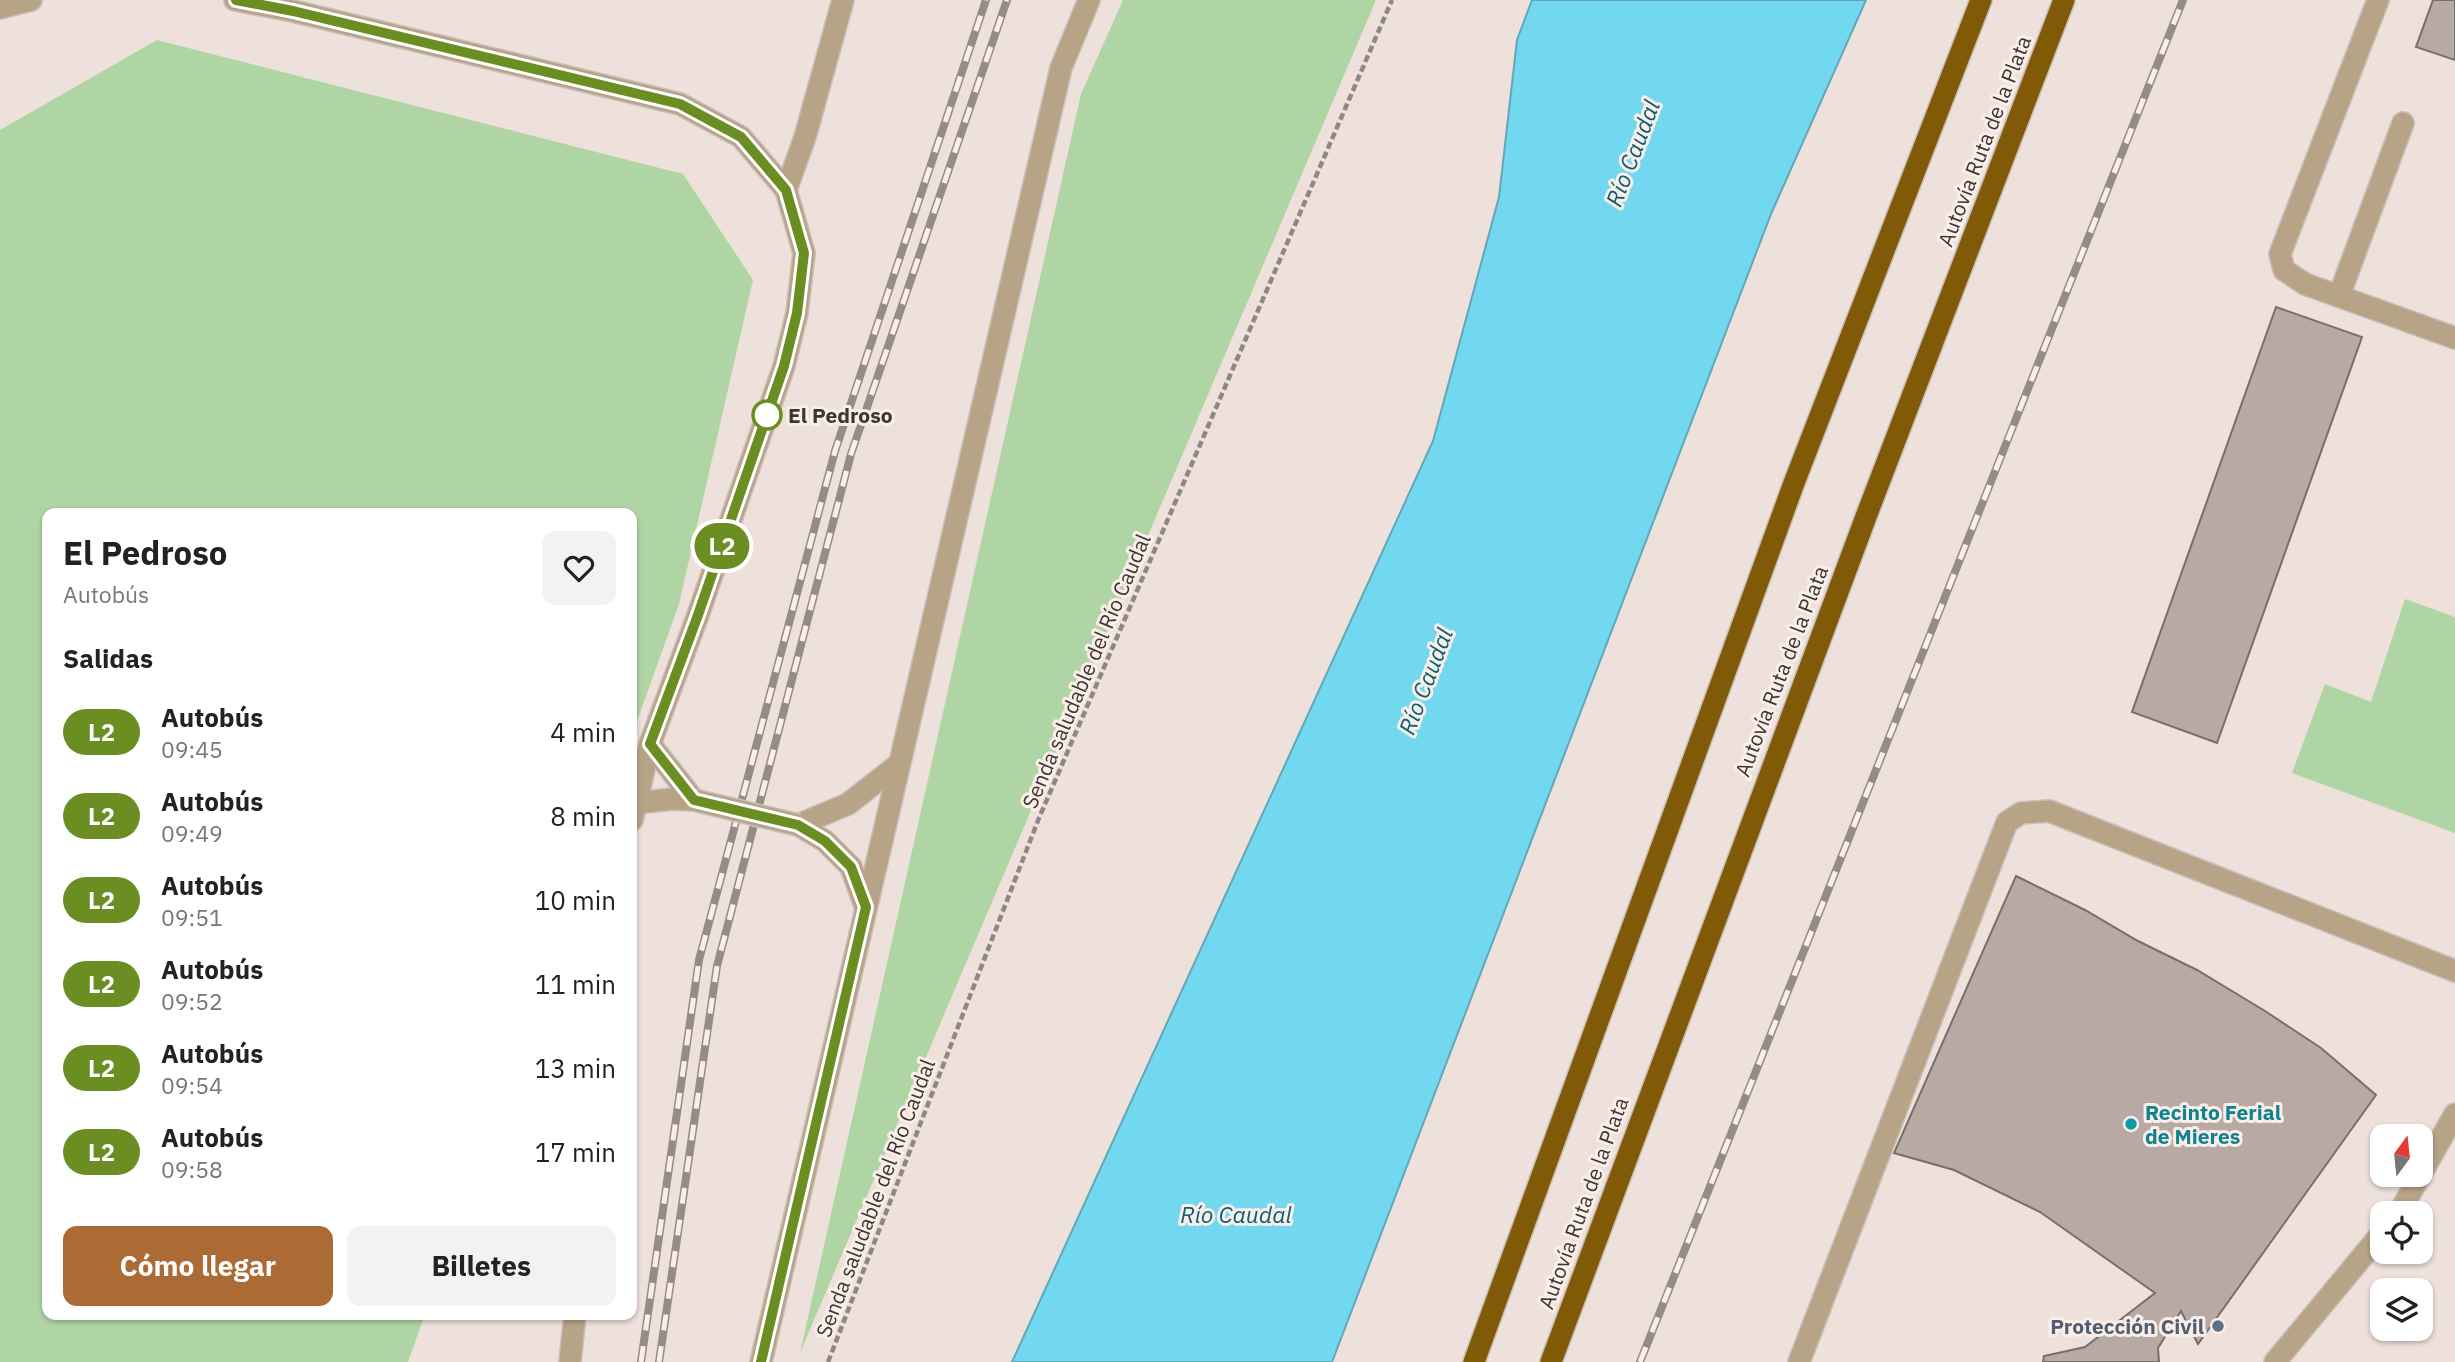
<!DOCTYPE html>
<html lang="es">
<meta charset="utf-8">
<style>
:root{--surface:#fff;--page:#f2f2f2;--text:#222;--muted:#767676;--accent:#ac6b34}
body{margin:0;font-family:"IBM Plex Sans",sans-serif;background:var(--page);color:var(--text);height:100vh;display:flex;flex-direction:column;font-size:26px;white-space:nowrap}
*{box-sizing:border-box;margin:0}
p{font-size:23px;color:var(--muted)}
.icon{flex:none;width:38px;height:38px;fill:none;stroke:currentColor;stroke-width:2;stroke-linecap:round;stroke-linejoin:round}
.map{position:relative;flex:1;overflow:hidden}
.side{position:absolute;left:42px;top:508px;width:595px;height:812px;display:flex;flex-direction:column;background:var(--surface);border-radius:14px;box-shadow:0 2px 5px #0004}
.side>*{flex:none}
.badge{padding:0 14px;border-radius:23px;font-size:24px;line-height:46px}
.needle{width:46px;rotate:15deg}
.buttons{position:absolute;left:2370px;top:1124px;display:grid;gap:14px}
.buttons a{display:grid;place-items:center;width:63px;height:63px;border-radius:14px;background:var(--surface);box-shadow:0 2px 5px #0004;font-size:35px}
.map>.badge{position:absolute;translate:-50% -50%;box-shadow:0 0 0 4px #fff}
h2{padding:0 21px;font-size:26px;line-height:63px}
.round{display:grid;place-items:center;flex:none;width:74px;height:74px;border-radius:14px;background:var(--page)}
.overview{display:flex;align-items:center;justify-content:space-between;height:119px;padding:0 21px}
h1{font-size:33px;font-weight:700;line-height:52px}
.primary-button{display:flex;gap:14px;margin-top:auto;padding:14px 21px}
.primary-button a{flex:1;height:80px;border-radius:14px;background:var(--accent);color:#fff;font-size:28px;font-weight:700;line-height:80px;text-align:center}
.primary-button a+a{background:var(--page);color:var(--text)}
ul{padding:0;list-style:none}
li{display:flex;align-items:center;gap:21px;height:84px;padding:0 21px}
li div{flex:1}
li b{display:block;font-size:26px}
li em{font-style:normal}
li .badge{min-width:77px;font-weight:700;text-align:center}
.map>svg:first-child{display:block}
.green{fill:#b0d5a4}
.water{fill:#72d8f0;stroke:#62a7b8;stroke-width:2}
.building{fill:#b7aaa5;stroke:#7a6e69;stroke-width:2}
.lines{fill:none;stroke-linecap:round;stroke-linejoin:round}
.minor-casing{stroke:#cabeb9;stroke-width:24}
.highway-casing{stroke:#cabeb9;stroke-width:24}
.path{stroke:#908783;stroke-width:4.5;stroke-dasharray:7 3.5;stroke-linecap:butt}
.minor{stroke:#b7a487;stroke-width:21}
.highway{stroke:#815a07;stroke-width:21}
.rail-casing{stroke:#958c88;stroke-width:8}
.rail{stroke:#fbede8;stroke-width:5;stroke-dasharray:16;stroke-linecap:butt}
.minor-bridge-casing{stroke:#cabeb9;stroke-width:24;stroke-linecap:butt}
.minor-bridge{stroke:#b7a487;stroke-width:21}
.line-casing{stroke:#fff;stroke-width:16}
.line{stroke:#6b8e23;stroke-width:10}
.stop-dot{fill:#fff;stroke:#6b8e23;stroke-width:3.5}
.culture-dot{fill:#0f9aa8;stroke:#fbede8;stroke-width:2.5}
.service-dot{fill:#5c6f8a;stroke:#fbede8;stroke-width:2.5}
.labels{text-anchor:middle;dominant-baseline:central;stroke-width:6;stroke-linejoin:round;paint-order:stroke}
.street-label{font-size:21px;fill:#3b3634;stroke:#fbede8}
.stop-label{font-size:21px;font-weight:bold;fill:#3b3634;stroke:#fbede8;text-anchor:start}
.culture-label{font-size:21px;font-weight:bold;fill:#0d838f;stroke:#fbede8;text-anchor:start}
.service-label{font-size:21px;font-weight:bold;fill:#4e5e75;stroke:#fbede8;text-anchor:end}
.water-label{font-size:23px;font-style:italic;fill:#086172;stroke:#fbede8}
</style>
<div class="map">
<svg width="2455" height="1362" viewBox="0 0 2455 1362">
<rect width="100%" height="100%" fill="#eee0da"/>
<g class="green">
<polygon points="1123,0 1376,0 800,1353 1081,94"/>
<polygon points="157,40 683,174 753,280 679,604 632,735 632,513 47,513 47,1314 425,1314 408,1362 0,1362 0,130"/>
<polygon points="2405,599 2455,617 2455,833 2292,773 2325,684 2371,702"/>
</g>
<polygon class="water" points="1532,0 1866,0 1771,214 1332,1362 1012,1362 1433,441 1499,197 1517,40"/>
<g class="building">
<polygon points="2433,0 2455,0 2455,60 2416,47"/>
<polygon points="2276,307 2362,337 2217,743 2132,712"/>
<polygon points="2016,876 2085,910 2138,941 2197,970 2265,1011 2321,1048 2376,1095 2198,1344 2181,1311 2158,1348 2159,1362 2043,1362 2044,1356 2085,1347 2155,1293 2040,1212 1954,1170 1894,1153"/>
</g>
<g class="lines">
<defs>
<g id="minor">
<polyline points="235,0 293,11 680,104 741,137 786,190 804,253 797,313 784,366 698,615 650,744 632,820"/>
<polyline points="2378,0 2280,254 2284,270 2305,284 2455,338"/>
<polyline points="0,8 31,0"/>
<polyline points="786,190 805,137 843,0"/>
<polyline points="2339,296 2403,123"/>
<polyline points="650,744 694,800"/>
<polyline points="635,803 673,799 694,800"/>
<polyline points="798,825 848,804 899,764"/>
<polyline points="798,825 825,841 851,867 865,906"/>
<polyline points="2399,1213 2455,1114"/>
<polyline points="570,1362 575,1314"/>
<polyline points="761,1362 1061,68 1089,0"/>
<polyline points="1799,1362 2007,822 2021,813 2049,811 2455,971"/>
<polyline points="2275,1362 2382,1233"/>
</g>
<g id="highway">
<polyline points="1474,1362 1794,483 1981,0"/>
<polyline points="1551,1362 1867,514 2064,0"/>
</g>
</defs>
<use href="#minor" class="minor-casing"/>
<use href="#highway" class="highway-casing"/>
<polyline class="path" points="828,1362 1039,818 1392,0"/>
<use href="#minor" class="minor"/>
<use href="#highway" class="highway"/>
<defs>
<g id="rail">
<polyline points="641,1362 699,960 835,451 986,0"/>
<polyline points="659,1362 717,966 851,454 1007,0"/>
<polyline points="1640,1362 2183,0"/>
</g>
</defs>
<use href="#rail" class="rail-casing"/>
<use href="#rail" class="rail"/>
<defs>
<polyline id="minor-bridge" points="694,800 798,825"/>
</defs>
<use href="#minor-bridge" class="minor-bridge-casing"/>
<use href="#minor-bridge" class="minor-bridge"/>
</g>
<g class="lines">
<defs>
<polyline id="line" points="236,0 293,11 680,104 741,137 786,190 804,253 797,313 784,366 698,615 650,744 694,800 798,825 825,841 851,867 866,907 761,1362"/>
</defs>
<use href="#line" class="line-casing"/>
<use href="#line" class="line"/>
</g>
<circle class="stop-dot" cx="767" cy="415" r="14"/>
<circle class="culture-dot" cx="2131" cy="1124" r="7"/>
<circle class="service-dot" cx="2218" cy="1326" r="7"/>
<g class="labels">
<g class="street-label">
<text transform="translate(1984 141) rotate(-69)">Autovía Ruta de la Plata</text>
<text transform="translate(1086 671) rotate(-67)">Senda saludable del Río Caudal</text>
<text transform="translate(1781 671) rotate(-69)">Autovía Ruta de la Plata</text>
<text transform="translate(875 1198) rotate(-69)">Senda saludable del Río Caudal</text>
<text transform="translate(1583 1203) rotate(-70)">Autovía Ruta de la Plata</text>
</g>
<g class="stop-label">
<text x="788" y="415">El Pedroso</text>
</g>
<g class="culture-label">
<text x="2145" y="1112">Recinto Ferial<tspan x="2145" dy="24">de Mieres</tspan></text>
</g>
<g class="service-label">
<text x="2204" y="1326">Protección Civil</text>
</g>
<g class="water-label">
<text transform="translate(1632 153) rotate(-69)">Río Caudal</text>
<text transform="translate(1425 681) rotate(-69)">Río Caudal</text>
<text x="1236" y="1214">Río Caudal</text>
</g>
</g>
</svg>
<div class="buttons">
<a><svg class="needle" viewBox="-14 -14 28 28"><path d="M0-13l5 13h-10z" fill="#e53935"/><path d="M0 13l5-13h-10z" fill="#767676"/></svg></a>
<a><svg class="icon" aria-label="locate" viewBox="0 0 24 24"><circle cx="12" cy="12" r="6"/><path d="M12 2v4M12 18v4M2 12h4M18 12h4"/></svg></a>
<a><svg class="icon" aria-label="layers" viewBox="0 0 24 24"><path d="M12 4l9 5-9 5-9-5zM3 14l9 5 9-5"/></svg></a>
</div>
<b class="badge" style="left:722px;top:546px;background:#6b8e23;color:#fff">L2</b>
<section class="side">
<div class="overview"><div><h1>El Pedroso</h1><p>Autobús</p></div><a class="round"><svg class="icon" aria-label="heart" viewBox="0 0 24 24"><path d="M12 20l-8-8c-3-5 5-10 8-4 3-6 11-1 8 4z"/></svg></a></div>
<h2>Salidas</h2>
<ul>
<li><span class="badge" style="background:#6b8e23;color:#fff">L2</span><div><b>Autobús</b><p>09:45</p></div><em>4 min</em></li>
<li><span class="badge" style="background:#6b8e23;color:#fff">L2</span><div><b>Autobús</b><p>09:49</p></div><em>8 min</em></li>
<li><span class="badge" style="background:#6b8e23;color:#fff">L2</span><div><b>Autobús</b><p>09:51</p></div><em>10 min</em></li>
<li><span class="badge" style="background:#6b8e23;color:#fff">L2</span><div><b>Autobús</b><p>09:52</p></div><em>11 min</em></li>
<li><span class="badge" style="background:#6b8e23;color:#fff">L2</span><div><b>Autobús</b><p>09:54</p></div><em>13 min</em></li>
<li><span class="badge" style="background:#6b8e23;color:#fff">L2</span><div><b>Autobús</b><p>09:58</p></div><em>17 min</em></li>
</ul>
<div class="primary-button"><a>Cómo llegar</a><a>Billetes</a></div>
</section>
</div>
